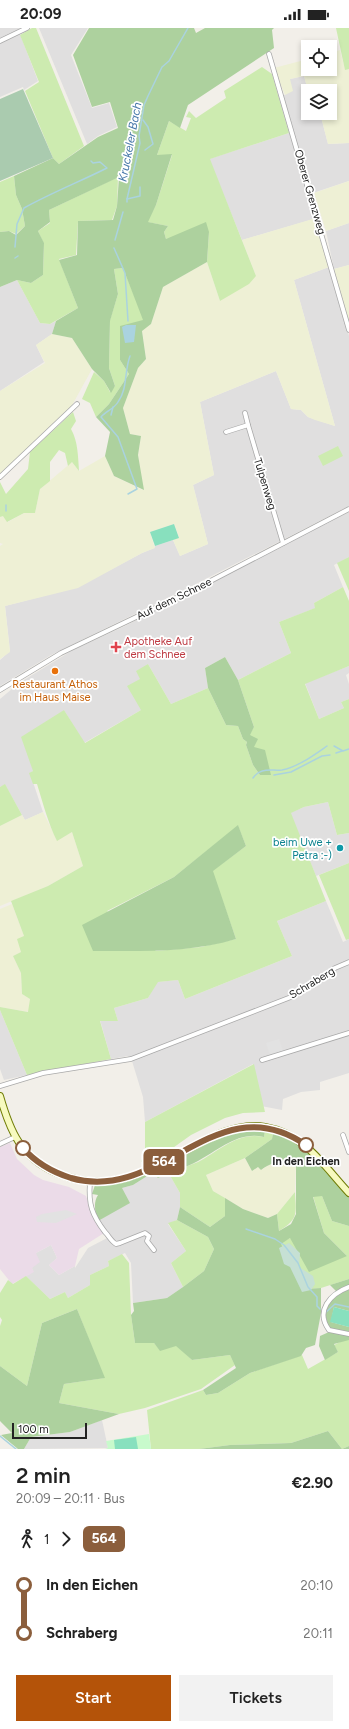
<!DOCTYPE html>
<meta charset="utf-8">
<style>
:root{--surface:#fff;--page:#f2f2f2;--text:#222;--muted:#767676;--accent:#b45309}
body{margin:0;font-family:Figtree,sans-serif;background:var(--page);color:var(--text);height:100vh;display:flex;flex-direction:column;font-size:15px;white-space:nowrap}
*{box-sizing:border-box;margin:0}
p{font-size:13px;color:var(--muted)}
.icon{flex:none;width:22px;height:22px;fill:none;stroke:currentColor;stroke-width:2;stroke-linecap:round;stroke-linejoin:round}
.map{position:relative;height:1421px;overflow:hidden}
.details{display:flex;flex-direction:column;background:var(--surface);flex:1}
.details>*{flex:none}
.badge{padding:0 8px;border-radius:6px;font-size:14px;line-height:26px}
.buttons{position:absolute;left:301px;top:12px;display:grid;gap:8px}
.buttons a{display:grid;place-items:center;width:36px;height:36px;border-radius:0px;background:var(--surface);box-shadow:0 2px 6px #0003;font-size:20px}
.scale{position:absolute;left:12px;bottom:10px;width:75px;box-sizing:border-box;padding-left:4px;border:2px solid #222;border-top:0;font-size:11px;line-height:14px;white-space:nowrap;color:#222;-webkit-text-stroke:3px #fff;paint-order:stroke}
.map>.badge{position:absolute;translate:-50% -50%;box-shadow:0 0 0 2px #fff}
.legs{display:flex;align-items:center;gap:6px;height:44px;padding:0 16px;font-size:13px}
.legs p{margin-inline-start:auto}
.headline{display:flex;align-items:center;justify-content:space-between;height:68px;padding:0 16px}
h1{font-size:22px;font-weight:600;line-height:30px}
.cta{display:flex;gap:8px;margin-top:auto;padding:8px 16px}
.cta a{flex:1;height:46px;border-radius:0px;background:var(--accent);color:#fff;font-size:16px;font-weight:600;line-height:46px;text-align:center}
.cta a+a{background:var(--page);color:var(--text)}
ul{padding:0 16px;list-style:none}
li{display:flex;align-items:center;gap:14px;height:48px;font-size:15px}
li i{display:grid;place-items:center;width:6px;height:100%;margin:0 5px;background:currentColor}
li i::after{content:'';width:10px;height:10px;margin:-5px;border:3px solid;border-radius:50%;background:var(--surface)}
li p{margin-inline-start:auto}
li:first-child i{background:linear-gradient(#0000 50%,currentColor 0)}
li:last-child i{background:linear-gradient(currentColor 50%,#0000 0)}
.status{display:flex;justify-content:space-between;align-items:center;height:28px;padding:0 20px;background:var(--surface);direction:ltr}
.status svg{height:11px;fill:currentColor}
.map>svg:first-child{display:block}
.residential{fill:#e0dfdf}
.industrial{fill:#ebdbe8}
.farmland{fill:#eef0d5}
.grass{fill:#cdebb0;fill-rule:evenodd}
.forest{fill:#add19e}
.wetland{fill:#c6e0d4}
.cemetery{fill:#aacbaf}
.park{fill:#c8facc}
.pitch{fill:#88e0be}
.parking{fill:#e2e2e2}
.water{fill:#aad3df}
.lines{fill:none;stroke-linecap:round;stroke-linejoin:round}
.stream{stroke:#aad3df;stroke-width:1.5}
.street-casing{stroke:#a9a9a9;stroke-width:5.5}
.secondary-casing{stroke:#707d05;stroke-width:8}
.street{stroke:#fff;stroke-width:4}
.secondary{stroke:#f7fabf;stroke-width:6}
.line-1-casing{stroke:#fff;stroke-width:9}
.line-1{stroke:#8b5e3c;stroke-width:6}
.health-dot{fill:#e0444e;stroke:#fff;stroke-width:1.5}
.food-dot{fill:#e8710a;stroke:#fff;stroke-width:1.5}
.culture-dot{fill:#0f9aa8;stroke:#fff;stroke-width:1.5}
.stop-1-dot{fill:#fff;stroke:#8b5e3c;stroke-width:2}
.labels{text-anchor:middle;dominant-baseline:central;stroke-width:3.5;stroke-linejoin:round;paint-order:stroke}
.street-label{font-size:11px;fill:#222;stroke:#fff}
.health-label{font-size:11px;fill:#be3a42;stroke:#fff;text-anchor:start}
.food-label{font-size:11px;fill:#c56008;stroke:#fff}
.culture-label{font-size:11px;fill:#0d838f;stroke:#fff;text-anchor:end}
.stop-label{font-size:11px;font-weight:bold;fill:#222;stroke:#fff}
.water-label{font-size:12px;font-style:italic;fill:#4a7aab;stroke:#fff}
</style>
<div class="status"><b>20:09</b><svg viewBox="0 0 49 12"><path d="M0 12V9h3v3zM5 12V6h3v6zM10 12V3h3v9zM15 12V0h3v12zM26 1h20v11H26zM47 4h2v5h-2z"/></svg></div>
<div class="map">
<svg width="349" height="1421" viewBox="0 0 349 1421">
<rect width="100%" height="100%" fill="#f2efe9"/>
<g class="residential">
<polygon points="0,0 29,0 20,6 38,53 24,62 23,59 0,69"/>
<polygon points="39,0 88,0 71,27 92,80 109,75 117,99 98,108 87,116"/>
<polygon points="304,48 308,63 308,85 320,85 328,116 349,115 349,153 307,167 314,191 242,212 209,131 289,105 278,67 285,67 290,51"/>
<polygon points="349,195 349,237 334,241 326,203"/>
<polygon points="329,239 349,308 349,478 188,560 51,627 0,658 0,632 10,623 5,578 78,559 142,525 154,520 155,518 173,512 180,528 208,516 193,457 214,447 200,374 276,343 291,381 301,382 308,389 335,398 294,252"/>
<polygon points="17,252 40,295 50,296 56,293 52,306 36,317 44,334 0,363 0,259"/>
<polygon points="349,482 349,529 334,537 343,559 314,575 316,580 279,594 291,625 238,652 225,629 205,640 208,660 171,676 148,636 141,651 141,682 84,715 64,682 33,743 30,745 43,784 25,792 5,757 0,759 0,671 19,655 73,622 125,598"/>
<polygon points="349,638 349,645 346,647 349,656 349,671 341,674 344,680 319,691 305,655"/>
<polygon points="328,774 337,807 349,805 349,835 316,848 290,785 304,779"/>
<polygon points="326,873 343,914 349,911 349,1045 320,1054 320,1062 301,1064 283,1071 282,1082 261,1078 253,1036 145,1094 143,1069 132,1033 128,1028 111,1031 100,992 118,993 114,980 148,970 157,954 178,952 185,971 292,928 277,893"/>
<polygon points="0,982 27,1047 4,1052 0,1041"/>
<polygon points="168,1144 180,1165 180,1179 177,1192 168,1196 186,1223 171,1235 183,1259 167,1270 133,1275 131,1235 125,1225 108,1233 109,1238 90,1247 90,1257 68,1270 65,1264 50,1271 26,1248 33,1244 32,1240 36,1225 51,1217 57,1230 49,1237 59,1247 75,1238 75,1240 88,1220 111,1208 98,1193 122,1160 133,1157 152,1145 158,1150"/>
<polygon points="102,1392 108,1420 24,1421 31,1409 70,1404"/>
</g>
<polygon class="industrial" points="10,1115 17,1131 34,1147 43,1152 69,1159 86,1168 95,1194 104,1205 79,1221 75,1238 59,1247 49,1237 57,1230 51,1217 36,1225 40,1234 32,1240 34,1244 12,1256 0,1241 0,1119"/>
<g class="farmland">
<polygon points="340,22 345,41 349,41 349,115 328,116 320,85 330,85 330,63 308,63 304,48 290,51 293,63 285,67 274,40 308,31 308,41 330,41 330,25"/>
<polygon points="349,153 349,195 326,203 314,165"/>
<polygon points="316,190 329,239 294,252 335,398 315,392 308,389 301,382 291,381 276,343 200,374 214,447 193,457 208,516 180,528 173,512 179,509 174,496 150,504 155,520 142,525 78,560 5,578 10,624 0,631 0,518 3,516 0,515 0,489 3,487 8,494 24,485 35,485 40,461 72,434 79,443 105,428 114,448 143,462 138,427 141,408 130,406 123,380 138,340 146,331 142,302 151,296 163,259 207,234 220,273 256,248 242,212"/>
<polygon points="349,237 349,297 334,241"/>
<polygon points="52,306 72,310 92,341 70,381 0,447 0,363 45,335 36,317"/>
<polygon points="43,784 57,812 72,804 83,838 48,858 0,878 0,798 22,787 25,792"/>
<polygon points="12,876 24,908 21,924 13,928 21,945 22,966 30,971 29,984 0,979 0,881"/>
<polygon points="245,1130 252,1143 258,1139 261,1142 274,1134 290,1132 296,1134 295,1164 277,1186 268,1190 243,1181 213,1163 206,1147"/>
</g>
<g class="grass">
<polygon points="32,0 36,0 84,118 59,136 53,130 25,63 39,54 20,7"/>
<polygon points="336,0 349,0 349,41 345,42"/>
<polygon points="262,39 272,46 289,105 210,131 256,248 249,256 220,273 207,234 209,204 166,211 164,204 168,198 147,194 156,177 172,127 157,127 169,93 186,103 191,90 186,89 189,83 196,90 226,70 224,63"/>
<polygon points="14,148 16,167 22,181 25,198 16,206 9,203 0,204 0,154"/>
<polygon points="118,149 117,178 112,192 78,193 76,227 59,231 78,280 50,296 40,295 17,252 31,255 43,247 44,216 38,203 50,195 49,182"/>
<polygon points="123,240 144,292 120,332 129,346 109,376 96,389 90,375 82,371 94,344 104,353 110,364 115,358 109,340 110,292 118,266 114,241"/>
<path d="M73,384L76,393L71,401C78,413 78,429 79,443L72,434L68,438L65,425L59,422L50,434V453L40,461L35,485H24L7,494L3,488L0,489V454L6,466L28,441L30,424Z"/>
<polygon points="338,418 343,428 323,438 318,428"/>
<polygon points="349,529 349,563 337,535"/>
<path d="M343,559L349,573V638L305,656L319,691L344,680L341,674L349,671V805L337,807L328,774L304,779L291,785L326,873L277,893L292,928L185,971L178,952L158,954L148,970L114,980L118,993H100L111,1031L27,1047L0,982V979L28,984L30,971L22,966L21,945L13,928L21,924L17,911L24,908L11,873L48,858L83,838L72,804L57,813C48,795 43,775 37,756H33L29,745L33,743L21,709L64,682L85,715L141,682L127,658L140,651L136,643L148,636L171,676L208,660L226,697L238,698L243,711L247,714L246,717L253,737L260,747L249,707L254,699L238,652L291,625L279,594L315,580L314,575ZM238,798L246,818L212,843L236,911L201,919L156,923L107,883L174,849Z"/>
<polygon points="5,756 22,787 0,798 0,759"/>
<polygon points="349,835 349,911 346,912 319,847"/>
<polygon points="254,1036 265,1084 243,1085 225,1090 191,1107 170,1122 141,1134 145,1121 145,1094"/>
<path d="M265,1103L273,1105L272,1111L245,1130L206,1147L213,1163L225,1170V1188L210,1199L180,1179V1165L168,1144C178,1141 189,1138 198,1134C219,1123 238,1103 264,1109Z"/>
<path d="M295,1164C296,1185 299,1191 279,1203L277,1186Z"/>
<polygon points="313,1168 322,1168 332,1193 349,1198 349,1251 321,1260 304,1261 280,1215 290,1210 347,1228 324,1205"/>
<polygon points="177,1192 208,1209 214,1221 204,1243 183,1259 171,1235 186,1223 168,1195"/>
<polygon points="122,1226 129,1235 131,1287 135,1315 154,1315 160,1322 176,1317 192,1332 230,1327 235,1337 201,1361 145,1380 119,1386 59,1375 64,1356 104,1350 77,1281 42,1295 27,1358 0,1338 0,1298 2,1292 0,1289 0,1265 8,1252 13,1256 26,1248 50,1271 65,1264 68,1270 90,1257 90,1247 109,1238 108,1233"/>
<polygon points="344,1312 349,1312 349,1418 342,1421 328,1403 291,1415 230,1417 199,1421 151,1421 147,1382 203,1362 206,1367 218,1365 250,1345 302,1327 308,1341 338,1324 334,1317"/>
</g>
<g class="forest">
<polygon points="89,0 194,0 196,5 205,0 274,0 272,2 274,20 188,77 180,100 169,93 157,127 172,126 156,177 148,194 168,198 164,204 166,211 206,194 209,204 207,234 163,259 151,296 142,303 146,331 138,340 123,380 130,406 141,408 138,427 144,462 114,448 105,428 110,404 96,389 109,376 129,346 120,332 120,298 143,292 123,240 114,241 118,266 110,293 109,340 115,358 111,365 104,353 92,341 72,310 52,306 56,293 78,280 59,232 77,227 78,193 113,192 117,178 119,149 49,182 50,194 38,203 44,215 43,247 31,255 17,252 0,259 0,204 9,203 16,207 25,198 22,181 16,167 14,148 53,130 59,136 98,109 118,100 110,74 92,79 73,27"/>
<polygon points="225,629 238,652 254,699 250,707 258,711 254,719 265,722 271,747 260,747 253,737 246,717 247,714 243,711 238,698 226,697 208,660 205,640"/>
<path d="M238,797L246,818L213,843L236,911C190,925 141,923 93,923L82,897L174,849Z"/>
<path d="M256,1101L265,1103L264,1109C238,1103 219,1122 198,1133C185,1140 171,1143 158,1150L152,1145L133,1157L122,1160L130,1175L98,1193C95,1185 93,1174 98,1167L92,1166L95,1157C134,1157 165,1137 198,1119C210,1113 222,1106 235,1103C242,1102 249,1102 256,1101Z"/>
<path d="M273,1105L291,1111L304,1120L349,1169V1198L332,1193L322,1168L313,1169L324,1205L347,1228L309,1244L290,1210L281,1216L304,1261L321,1260V1285L315,1317L306,1320L301,1328L250,1345L218,1365L206,1367L203,1362L236,1340L230,1327L192,1332L176,1318L160,1323L154,1315H135L131,1287L134,1283L133,1275L167,1270L183,1259L204,1243L214,1221L208,1209L177,1192L180,1179L210,1199L225,1188V1170L243,1181L268,1190L277,1186L279,1203L291,1196L296,1186V1134C283,1131 272,1134 261,1142L258,1139L252,1143L245,1130L272,1111Z"/>
<polygon points="349,1251 349,1283 334,1279 331,1294 349,1299 349,1312 334,1316 338,1324 325,1332 319,1318 320,1308 329,1304 325,1285 330,1274 339,1266 330,1257"/>
<polygon points="77,1281 105,1350 64,1356 59,1375 119,1386 70,1404 31,1409 24,1421 18,1421 1,1407 12,1405 0,1393 0,1338 27,1358 42,1295"/>
<polygon points="328,1403 342,1421 349,1418 349,1421 199,1421 230,1417 291,1415"/>
</g>
<polygon class="wetland" points="289,1215 300,1225 299,1239 313,1248 315,1256 311,1262 302,1264 290,1239 284,1236 279,1220"/>
<polygon class="cemetery" points="23,61 53,130 0,153 0,71"/>
<polygon class="park" points="149,1406 151,1421 105,1421 108,1420 106,1413"/>
<g class="pitch">
<polygon points="174,496 179,510 155,518 150,504"/>
<polygon points="334,1279 349,1283 349,1299 330,1294"/>
<polygon points="136,1409 138,1421 115,1421 114,1412"/>
</g>
<g class="parking">
<polygon points="279,1011 283,1023 270,1027 266,1015"/>
<polygon points="66,1182 77,1186 56,1195 37,1194 36,1189 42,1186"/>
</g>
<polygon class="water" points="126,297 136,297 134,314 125,315 122,299"/>
<g class="lines">
<g class="stream">
<polyline points="143,92 148,99 153,116 145,122"/>
<polyline points="127,171 140,115 139,108 144,77 148,68 162,39 169,33 188,0"/>
<polyline points="127,174 127,171 140,168 140,159"/>
<polyline points="115,212 123,184"/>
<path d="M15,219L17,196L24,180C51,165 79,154 107,140L100,134L93,135L91,133"/>
<polyline points="114,220 125,245 128,293"/>
<polyline points="15,230 18,228"/>
<polyline points="111,387 113,379"/>
<path d="M128,466L137,461L118,409L101,389C106,383 114,381 118,374C128,360 124,344 130,328"/>
<polyline points="6,477 6,483"/>
<polyline points="334,718 343,723 349,721"/>
<polyline points="336,725 342,723"/>
<polyline points="274,747 291,744 322,728 330,727"/>
<path d="M253,750C260,739 271,743 282,742C298,739 314,727 327,718"/>
<polyline points="246,1201 275,1211 284,1217 298,1235 308,1259 317,1269 317,1278 320,1281"/>
<polyline points="325,1285 335,1276 349,1279"/>
<polyline points="0,1408 16,1421"/>
</g>
<defs>
<g id="street">
<polyline points="0,13 27,0"/>
<polyline points="269,26 349,302"/>
<polyline points="245,385 248,397"/>
<polyline points="226,404 248,397 283,515"/>
<polyline points="0,449 77,376"/>
<polyline points="0,662 61,625 199,559 349,481"/>
<polyline points="262,1032 349,1005"/>
<polyline points="0,1058 43,1045 131,1031 291,969 335,940 349,934"/>
<polyline points="343,1107 349,1124"/>
<polyline points="0,1116 15,1109"/>
<path d="M90,1154C88,1176 92,1187 105,1204C109,1208 111,1213 116,1216L120,1215L145,1205L149,1208L147,1213L154,1222"/>
<path d="M349,1259C330,1266 315,1283 329,1302L349,1306"/>
</g>
<path id="secondary" d="M0,1068C10,1103 21,1130 57,1145C118,1171 160,1133 212,1109C228,1101 248,1096 265,1099C305,1106 323,1137 349,1165"/>
</defs>
<use href="#street" class="street-casing"/>
<use href="#secondary" class="secondary-casing"/>
<use href="#street" class="street"/>
<use href="#secondary" class="secondary"/>
</g>
<g class="lines">
<defs>
<path id="line-1" d="M23,1120C36,1135 52,1144 71,1150C162,1176 217,1055 306,1117"/>
</defs>
<use href="#line-1" class="line-1-casing"/>
<use href="#line-1" class="line-1"/>
</g>
<path class="health-dot" d="M114 613h4v4h4v4h-4v4h-4v-4h-4v-4h4z"/>
<circle class="food-dot" cx="55" cy="643" r="4"/>
<circle class="culture-dot" cx="340" cy="820" r="4"/>
<g class="stop-1-dot">
<circle cx="306" cy="1117" r="7"/>
<circle cx="23" cy="1120" r="7"/>
</g>
<g class="labels">
<g class="street-label">
<text transform="translate(310 164) rotate(74)">Oberer Grenzweg</text>
<text transform="translate(265 456) rotate(73)">Tulpenweg</text>
<text transform="translate(174 571) rotate(-26)">Auf dem Schnee</text>
<text transform="translate(312 955) rotate(-31)">Schraberg</text>
</g>
<g class="health-label">
<text x="124" y="613">Apotheke Auf<tspan x="124" dy="13">dem Schnee</tspan></text>
</g>
<g class="food-label">
<text x="55" y="656">Restaurant Athos<tspan x="55" dy="13">im Haus Maise</tspan></text>
</g>
<g class="culture-label">
<text x="332" y="814">beim Uwe +<tspan x="332" dy="13">Petra :-)</tspan></text>
</g>
<g class="stop-label">
<text x="306" y="1133">In den Eichen</text>
</g>
<g class="water-label">
<text transform="translate(130 114) rotate(-79)">Kruckeler Bach</text>
</g>
</g>
</svg>
<div class="buttons">
<a><svg class="icon" aria-label="locate" viewBox="0 0 24 24"><circle cx="12" cy="12" r="6"/><path d="M12 2v4M12 18v4M2 12h4M18 12h4"/></svg></a>
<a><svg class="icon" aria-label="layers" viewBox="0 0 24 24"><path d="M12 4l9 5-9 5-9-5zM3 14l9 5 9-5"/></svg></a>
</div>
<div class="scale">100 m</div>
<b class="badge" style="left:164px;top:1134px;background:#8b5e3c;color:#fff">564</b>
</div>
<section class="details">
<div class="headline"><div><h1>2 min</h1><p>20:09 – 20:11 · Bus</p></div><b>€2.90</b></div>
<div class="legs"><svg class="icon" aria-label="walk" viewBox="0 0 24 24"><circle cx="13" cy="4" r="2"/><path d="M13 8l-2 6 4 7M11 14l-3 7M7 12l3-4h3l4 4"/></svg>1<svg class="icon" aria-label="forward" viewBox="0 0 24 24"><path d="M9 5l7 7-7 7"/></svg><b class="badge" style="background:#8b5e3c;color:#fff">564</b></div>
<ul>
<li><i style="color:#8b5e3c"></i><b>In den Eichen</b><p>20:10</p></li>
<li><i style="color:#8b5e3c"></i><b>Schraberg</b><p>20:11</p></li>
</ul>
<div class="cta"><a>Start</a><a>Tickets</a></div>
</section>
